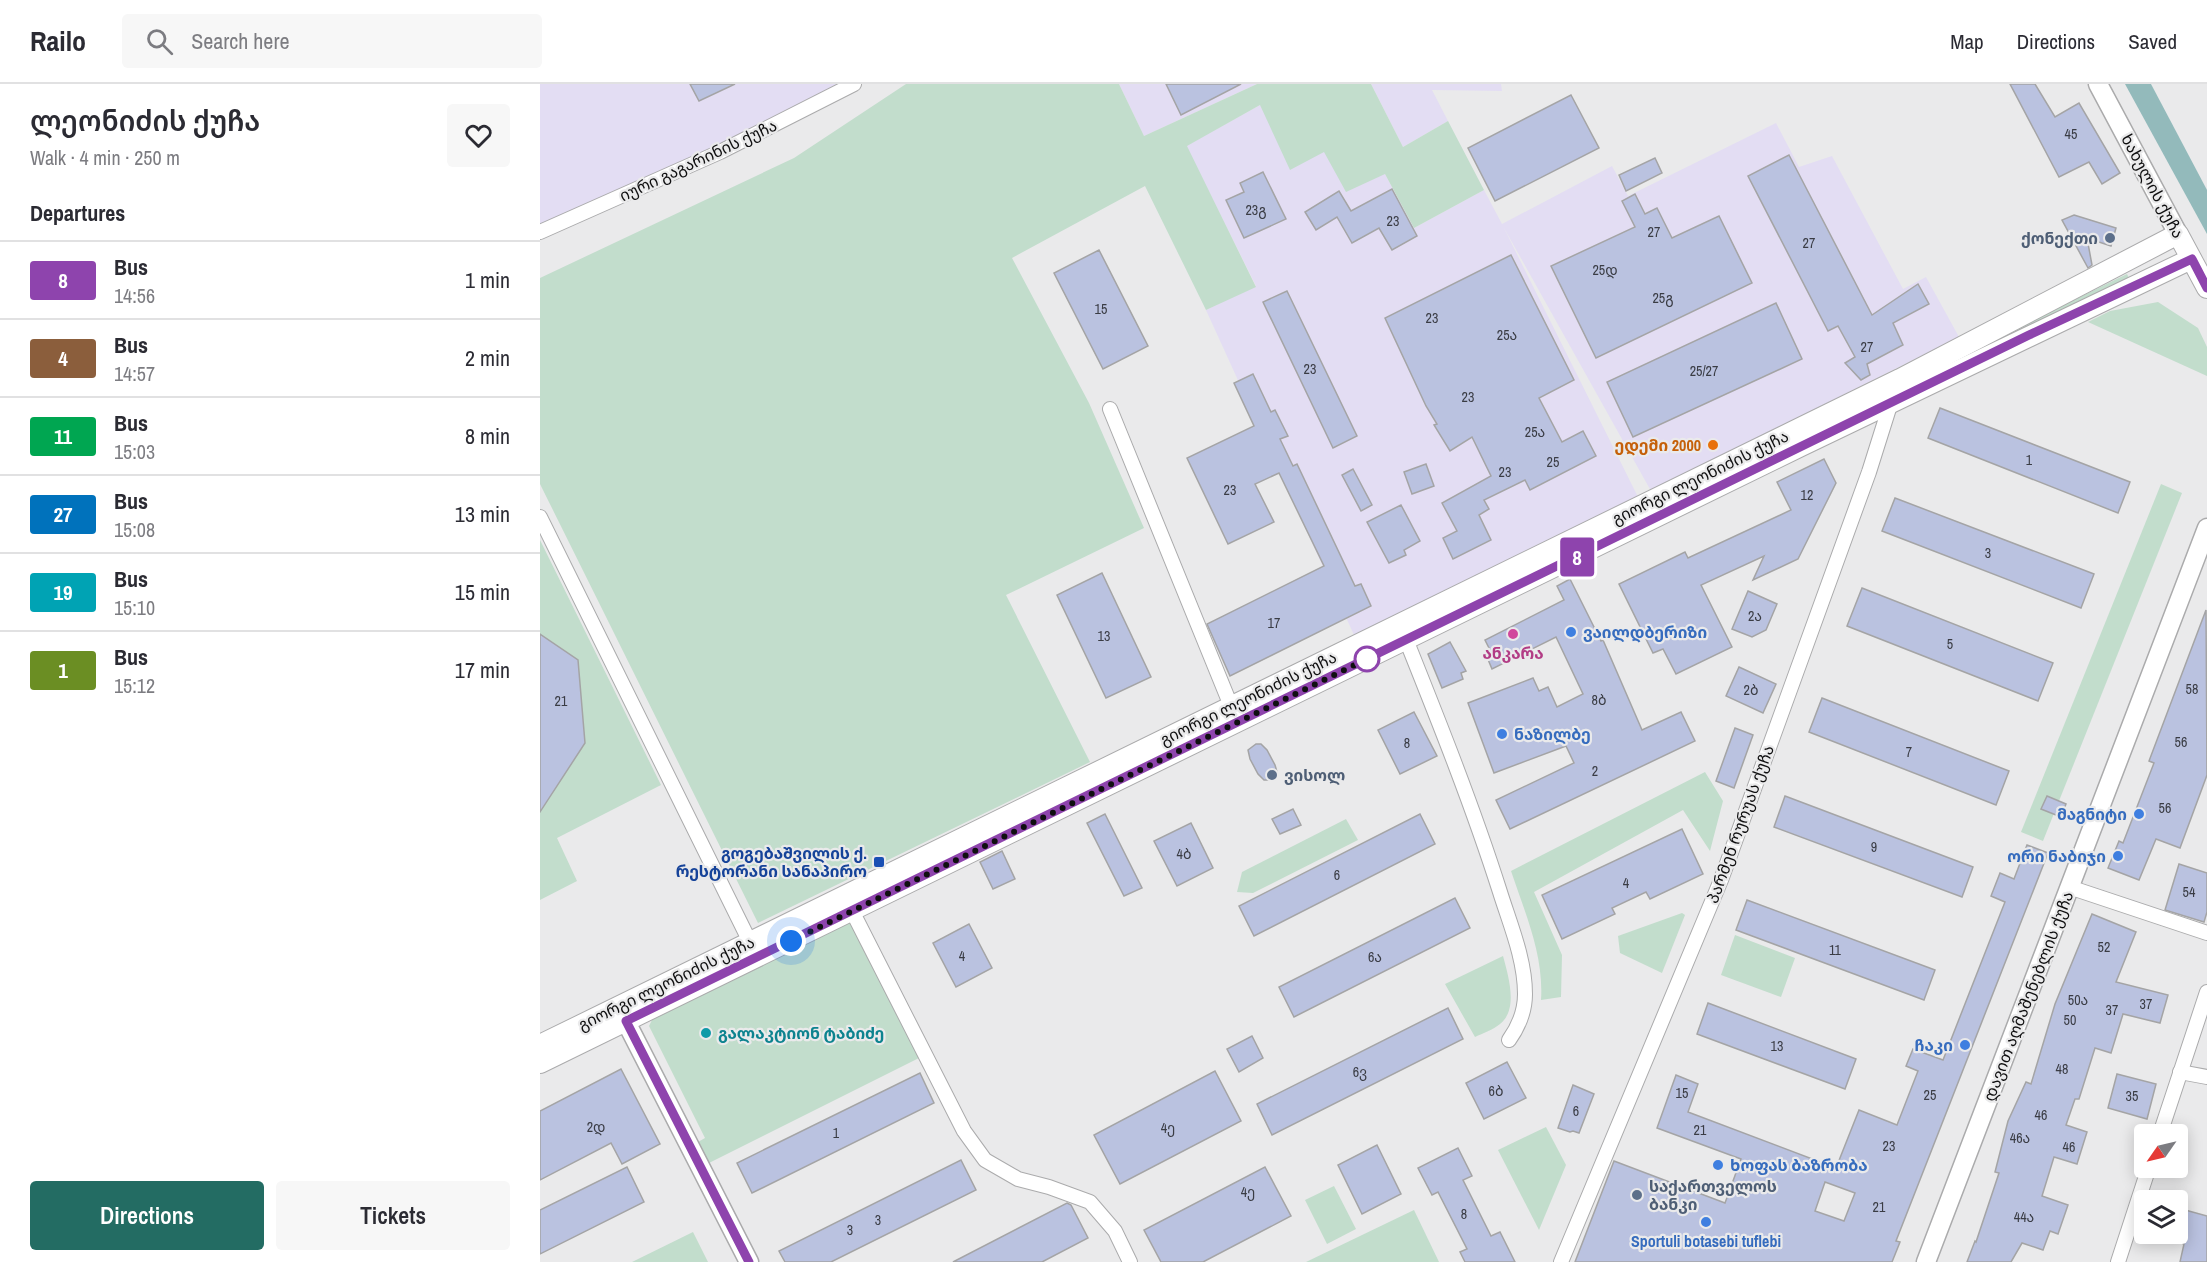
<!DOCTYPE html>
<meta charset="utf-8">
<style>
:root{--surface:#fff;--page:#f7f7f7;--text:#2b2b33;--muted:#7c7c81;--line:#e1e1e2;--accent:#236c63}
body{margin:0;font-family:"Archivo Narrow","Noto Sans Georgian",sans-serif;background:var(--page);color:var(--text);height:100vh;display:flex;flex-direction:column;font-size:22px;white-space:nowrap}
*{box-sizing:border-box;margin:0}
p{font-size:20px;color:var(--muted)}
.icon{flex:none;width:33px;height:33px;fill:none;stroke:currentColor;stroke-width:2;stroke-linecap:round;stroke-linejoin:round}
.map{position:relative;flex:1;overflow:hidden}
.details{display:flex;flex-direction:column;background:var(--surface);width:540px}
.details>*{flex:none}
.badge{padding:0 12px;border-radius:4px;font-size:21px;line-height:39px}
.needle{width:39px;rotate:236deg}
.tools{position:absolute;left:1594px;top:1040px;display:grid;gap:12px}
.tools a{display:grid;place-items:center;width:54px;height:54px;border-radius:6px;background:var(--surface);box-shadow:0 3px 15px #0003;font-size:30px}
.you{position:absolute;width:30px;height:30px;margin:-15px;border:4px solid #fff;border-radius:50%;background:#1a73e8;box-shadow:0 0 0 9px #1a73e833}
.map>.badge{position:absolute;translate:-50% -50%;box-shadow:0 0 0 3px #fff}
h2{padding:0 30px;font-size:22px;line-height:54px}
.round{display:grid;place-items:center;flex:none;width:63px;height:63px;border-radius:6px;background:var(--page)}
.overview{display:flex;align-items:center;justify-content:space-between;height:102px;padding:0 30px}
h1{font-size:28px;font-weight:600;line-height:45px}
.cta{display:flex;gap:12px;margin-top:auto;padding:12px 30px}
.cta a{flex:1;height:69px;border-radius:6px;background:var(--accent);color:#fff;font-size:24px;font-weight:600;line-height:69px;text-align:center}
.cta a+a{background:var(--page);color:var(--text)}
ul{padding:0;list-style:none}
li{display:flex;align-items:center;gap:18px;height:78px;padding:0 30px;border-top:2px solid var(--line)}
li div{flex:1}
li b{display:block;font-size:22px}
li em{font-style:normal}
li .badge{min-width:66px;font-weight:700;text-align:center}
header{display:flex;align-items:center;gap:36px;box-sizing:border-box;height:84px;padding:0 30px;background:var(--surface);border-bottom:2px solid var(--line)}
header strong{font-size:28px}
nav{display:flex;gap:33px;margin-inline-start:auto;font-size:21px}
.search{width:420px;height:54px;background:var(--page);display:flex;align-items:center;gap:15px;box-sizing:border-box;padding:0 21px;border-radius:6px;color:var(--muted);font-size:22px}
main{display:flex;flex:1;min-height:0}
.map>svg:first-child{display:block}
.industrial{fill:#e3ddf3}
.green{fill:#c2ddcc}
.water{fill:#93babb}
.building{fill:#bac2e0;stroke:#a4a4a5;stroke-width:1.5;fill-rule:evenodd}
.lines{fill:none;stroke-linecap:round;stroke-linejoin:round}
.minor-casing{stroke:#ababac;stroke-width:16}
.tertiary-casing{stroke:#ababac;stroke-width:21}
.secondary-casing{stroke:#ababac;stroke-width:22}
.minor{stroke:#fff;stroke-width:14}
.tertiary{stroke:#fff;stroke-width:18}
.secondary{stroke:#fff;stroke-width:20}
.line-casing{stroke:#fff;stroke-width:14}
.line{stroke:#8e44ad;stroke-width:9}
.walk{stroke:#0f0f10;stroke-width:6;stroke-dasharray:0 10.8}
.service-dot{fill:#5c6f8a;stroke:#eaeaeb;stroke-width:2}
.food-dot{fill:#e8710a;stroke:#eaeaeb;stroke-width:2}
.shop-dot{fill:#3f7fe0;stroke:#eaeaeb;stroke-width:2}
.hotel-dot{fill:#d1479c;stroke:#eaeaeb;stroke-width:2}
.stop-dot{fill:#fff;stroke:#8e44ad;stroke-width:3}
.transit-dot{fill:#1a4fb4;stroke:#eaeaeb;stroke-width:2}
.culture-dot{fill:#0f9aa8;stroke:#eaeaeb;stroke-width:2}
.labels{text-anchor:middle;dominant-baseline:central;stroke-width:4.5;stroke-linejoin:round;paint-order:stroke}
.number-label{font-size:14px;fill:#3a3c44}
.street-label{font-size:16px;fill:#0f0f10;stroke:#eaeaeb}
.service-label{font-size:16px;font-weight:bold;fill:#4e5e75;stroke:#eaeaeb;text-anchor:start}
.food-label{font-size:16px;font-weight:bold;fill:#c56008;stroke:#eaeaeb;text-anchor:end}
.shop-label{font-size:16px;font-weight:bold;fill:#366cbe;stroke:#eaeaeb;text-anchor:start}
.hotel-label{font-size:16px;font-weight:bold;fill:#b23c85;stroke:#eaeaeb}
.transit-label{font-size:16px;font-weight:bold;fill:#164399;stroke:#eaeaeb;text-anchor:end}
.culture-label{font-size:16px;font-weight:bold;fill:#0d838f;stroke:#eaeaeb;text-anchor:start}
</style>
<header>
<strong>Railo</strong>
<div class="search"><svg class="icon" aria-label="search" viewBox="0 0 24 24"><circle cx="10" cy="10" r="6"/><path d="M15 15l6 6"/></svg>Search here</div>
<nav><a>Map</a><a>Directions</a><a>Saved</a></nav>
</header>
<main>
<section class="details">
<div class="overview"><div><h1>ლეონიძის ქუჩა</h1><p>Walk · 4 min · 250 m</p></div><a class="round"><svg class="icon" aria-label="heart" viewBox="0 0 24 24"><path d="M12 20l-8-8c-3-5 5-10 8-4 3-6 11-1 8 4z"/></svg></a></div>
<h2>Departures</h2>
<ul>
<li><span class="badge" style="background:#8e44ad;color:#fff">8</span><div><b>Bus</b><p>14:56</p></div><em>1 min</em></li>
<li><span class="badge" style="background:#8b5e3c;color:#fff">4</span><div><b>Bus</b><p>14:57</p></div><em>2 min</em></li>
<li><span class="badge" style="background:#00a651;color:#fff">11</span><div><b>Bus</b><p>15:03</p></div><em>8 min</em></li>
<li><span class="badge" style="background:#0072bc;color:#fff">27</span><div><b>Bus</b><p>15:08</p></div><em>13 min</em></li>
<li><span class="badge" style="background:#00a3b4;color:#fff">19</span><div><b>Bus</b><p>15:10</p></div><em>15 min</em></li>
<li><span class="badge" style="background:#6b8e23;color:#fff">1</span><div><b>Bus</b><p>15:12</p></div><em>17 min</em></li>
</ul>
<div class="cta"><a>Directions</a><a>Tickets</a></div>
</section>
<div class="map">
<svg width="1667" height="1178" viewBox="0 0 1667 1178">
<rect width="100%" height="100%" fill="#eaeaeb"/>
<g class="industrial">
<polygon points="0,0 314,0 0,148"/>
<polygon points="579,0 717,0 604,52"/>
<polygon points="831,0 961,0 962,7 892,6 908,37 863,63"/>
<polygon points="720,21 784,67 845,90 874,144 944,106 962,140 1072,82 1088,112 1236,39 1259,83 1292,72 1363,205 1386,193 1419,253 1111,407 964,144 1099,415 814,551 666,226 716,202 646,62"/>
</g>
<g class="green">
<polygon points="366,0 579,0 604,52 717,0 831,0 863,63 908,37 944,106 874,144 845,90 806,108 784,68 750,86 720,21 647,62 716,203 666,226 605,102 472,174 549,319 604,444 466,511 550,678 218,839 0,400 0,194 254,74"/>
<polygon points="1587,190 1590,196 1373,303 1370,296"/>
<polygon points="1618,218 1658,244 1667,263 1667,292 1548,238 1570,227"/>
<polygon points="1621,400 1642,409 1503,757 1481,748"/>
<polygon points="0,456 121,701 17,754 37,797 0,816"/>
<path d="M1165,688L1183,717L1170,767L1143,726L994,808L1022,871L1021,913L1001,916C1004,871 985,829 971,787Z"/>
<polygon points="806,735 818,756 713,809 697,808 702,788"/>
<polygon points="1142,829 1145,831 1122,889 1080,869 1078,852"/>
<polygon points="310,836 381,973 169,1079 158,1058 165,1054 109,942 114,932"/>
<polygon points="1195,851 1255,874 1241,913 1181,891"/>
<path d="M963,872C968,891 979,925 960,940C953,946 943,949 935,953L905,900Z"/>
<polygon points="1006,1043 1026,1081 999,1146 958,1066"/>
<polygon points="794,1102 816,1145 787,1160 765,1116"/>
<polygon points="874,1126 899,1178 766,1178"/>
<polygon points="153,1148 168,1178 92,1178"/>
</g>
<polygon class="water" points="1585,0 1611,0 1667,106 1667,150"/>
<g class="building">
<polygon points="150,0 195,0 159,17"/>
<polygon points="626,0 701,0 641,31"/>
<polygon points="1470,0 1495,0 1515,33 1539,19 1580,89 1562,100 1549,78 1519,93"/>
<polygon points="1031,11 1059,64 955,117 928,64"/>
<polygon points="1249,71 1332,231 1378,200 1389,220 1353,239 1363,261 1327,280 1330,291 1321,296 1305,279 1315,273 1298,242 1288,247 1208,92"/>
<polygon points="1115,74 1122,89 1086,107 1079,91"/>
<polygon points="723,88 746,135 704,154 686,116 704,108 700,99"/>
<polygon points="852,105 877,152 852,166 839,144 812,159 797,133 776,146 765,128 799,107 811,127"/>
<polygon points="1095,110 1105,130 1117,124 1132,154 1179,132 1212,199 1056,274 1011,182 1095,143 1082,117"/>
<polygon points="1534,131 1576,144 1571,162 1547,154 1552,181 1548,184 1522,136"/>
<polygon points="559,166 608,262 563,285 514,189"/>
<polygon points="971,171 1034,296 999,314 1022,358 1043,347 1056,372 990,406 985,396 944,416 949,425 939,431 951,456 913,475 903,454 917,447 902,419 951,392 932,353 910,367 894,341 897,340 886,322 845,234"/>
<polygon points="747,207 817,352 793,364 723,218"/>
<polygon points="1236,219 1262,275 1093,353 1067,298"/>
<polygon points="713,290 731,328 735,326 748,352 740,355 753,382 757,380 815,502 821,500 831,522 690,592 667,540 784,482 739,389 715,400 734,438 688,460 647,374 714,342 694,299"/>
<polygon points="1400,324 1590,398 1578,429 1388,354"/>
<polygon points="1284,375 1296,399 1258,475 1213,496 1224,472 1161,501 1192,563 1136,590 1123,565 1113,569 1079,500 1145,468 1148,474 1251,426 1237,398"/>
<polygon points="886,380 894,402 872,410 864,388"/>
<polygon points="813,385 832,421 821,427 802,391"/>
<polygon points="1355,414 1554,490 1541,524 1342,447"/>
<polygon points="861,421 880,457 864,466 866,471 849,479 827,438"/>
<polygon points="562,489 611,593 566,614 517,511"/>
<polygon points="1030,495 1061,557 1063,556 1102,646 1141,628 1155,657 970,745 956,716 1034,679 1026,662 954,689 928,619 993,594 999,607 1008,603 1017,623 1043,610 1016,553 952,585 947,573 952,570 945,556 1024,516 1017,502"/>
<polygon points="1322,504 1513,579 1498,617 1307,542"/>
<polygon points="1208,507 1237,520 1226,546 1212,553 1192,545"/>
<polygon points="1666,526 1667,691 1640,764 1616,755 1599,796 1568,784 1579,757 1583,759 1614,679 1609,677"/>
<polygon points="0,550 38,576 45,659 0,728"/>
<polygon points="910,558 926,587 921,589 923,595 902,604 888,570"/>
<polygon points="1199,583 1236,600 1223,629 1186,612"/>
<polygon points="1282,614 1469,687 1456,721 1269,648"/>
<polygon points="874,628 897,672 860,690 838,646"/>
<polygon points="1195,644 1213,651 1194,704 1176,697"/>
<polygon points="716,660 721,660 727,666 735,681 737,688 734,694 729,696 724,696 718,690 710,675 708,666"/>
<polygon points="1245,712 1433,783 1422,813 1234,743"/>
<polygon points="1507,712 1526,720 1521,733 1501,725"/>
<polygon points="753,725 761,741 740,750 732,735"/>
<polygon points="565,730 602,804 584,812 547,739"/>
<polygon points="880,730 895,760 714,852 699,822"/>
<polygon points="651,739 673,784 637,802 614,757"/>
<polygon points="1142,745 1163,790 1110,815 1106,808 1072,824 1075,830 1022,855 1002,811"/>
<path d="M1487,761L1508,769L1356,1157L1360,1158L1352,1178H1035L1074,1077L1185,1119L1201,1075L1117,1044L1136,991L1158,1000L1148,1028L1296,1084L1319,1026L1357,1041L1378,987L1366,982L1373,965L1403,976L1465,818L1451,812L1460,789L1474,795ZM1285,1098L1315,1109L1304,1137L1275,1127Z"/>
<polygon points="462,767 475,795 453,805 440,778"/>
<polygon points="1639,780 1667,789 1667,828 1664,838 1625,826"/>
<polygon points="915,814 930,844 754,933 739,903"/>
<polygon points="1207,816 1395,886 1384,916 1196,846"/>
<polygon points="1552,830 1596,848 1576,898 1628,911 1620,939 1583,930 1571,969 1555,964 1539,1015 1535,1015 1526,1041 1547,1048 1537,1080 1514,1073 1502,1112 1528,1121 1518,1150 1510,1147 1503,1166 1482,1159 1471,1178 1427,1178 1435,1157 1436,1158 1459,1089 1455,1088 1468,1037 1486,998 1491,1000 1515,920"/>
<polygon points="429,840 452,884 416,903 393,859"/>
<polygon points="1168,919 1316,975 1305,1005 1157,950"/>
<polygon points="908,924 923,955 732,1051 717,1020"/>
<polygon points="712,952 723,974 699,988 687,965"/>
<polygon points="967,978 986,1014 944,1035 926,999"/>
<polygon points="81,985 120,1060 82,1080 71,1059 0,1096 0,1027"/>
<polygon points="675,987 701,1037 580,1100 554,1051"/>
<polygon points="380,989 394,1019 212,1109 197,1079"/>
<polygon points="1577,990 1616,1000 1607,1035 1568,1024"/>
<polygon points="1033,1001 1054,1010 1039,1049 1033,1047 1030,1048 1018,1044"/>
<polygon points="837,1061 861,1110 822,1130 798,1081"/>
<polygon points="918,1064 932,1092 923,1096 951,1152 960,1148 975,1178 925,1178 920,1168 927,1165 898,1108 892,1111 878,1084"/>
<polygon points="421,1076 436,1106 291,1178 245,1178 239,1167"/>
<polygon points="87,1083 104,1118 0,1170 0,1126"/>
<polygon points="725,1083 751,1132 663,1178 621,1178 604,1146"/>
<polygon points="527,1119 531,1121 548,1154 502,1178 413,1178"/>
<polygon points="1638,1124 1667,1132 1667,1178 1640,1178 1644,1160 1638,1158"/>
</g>
<g class="lines">
<defs>
<g id="minor">
<polyline points="0,148 180,68 314,0"/>
<polyline points="570,325 691,622"/>
<polyline points="0,433 210,858"/>
<path d="M863,548C897,633 932,720 960,808C970,840 985,875 985,910C985,928 979,942 969,956"/>
<polyline points="1529,803 1667,849"/>
<polyline points="308,819 424,1047 445,1076 478,1095 509,1103 550,1118 575,1147 590,1178"/>
<polyline points="1640,988 1667,993"/>
<polyline points="1620,1050 1667,908"/>
<polyline points="1021,1178 1181,796 1329,388 1352,315"/>
<polyline points="1578,1178 1609,1083"/>
</g>
<g id="tertiary">
<polyline points="1558,0 1638,150"/>
<polyline points="80,926 209,1178"/>
<polyline points="1386,1178 1667,444"/>
</g>
<g id="secondary">
<polyline points="0,961 1254,347 1360,295 1638,150 1667,204"/>
<polyline points="0,979 1261,362 1651,175"/>
</g>
</defs>
<use href="#minor" class="minor-casing"/>
<use href="#tertiary" class="tertiary-casing"/>
<use href="#secondary" class="secondary-casing"/>
<use href="#minor" class="minor"/>
<use href="#tertiary" class="tertiary"/>
<use href="#secondary" class="secondary"/>
</g>
<g class="lines">
<defs>
<polyline id="line" points="209,1178 86,937 1489,251 1652,175 1667,204"/>
</defs>
<use href="#line" class="line-casing"/>
<use href="#line" class="line"/>
<polyline class="walk" points="251,857 829,574 827,575"/>
</g>
<g class="service-dot">
<circle cx="1570" cy="154" r="6"/>
<circle cx="732" cy="691" r="6"/>
<circle cx="1097" cy="1111" r="6"/>
</g>
<circle class="food-dot" cx="1173" cy="361" r="6"/>
<g class="shop-dot">
<circle cx="1031" cy="548" r="6"/>
<circle cx="962" cy="650" r="6"/>
<circle cx="1599" cy="730" r="6"/>
<circle cx="1578" cy="772" r="6"/>
<circle cx="1425" cy="961" r="6"/>
<circle cx="1178" cy="1081" r="6"/>
<circle cx="1166" cy="1138" r="6"/>
</g>
<circle class="hotel-dot" cx="973" cy="550" r="6"/>
<circle class="stop-dot" cx="827" cy="575" r="12"/>
<rect class="transit-dot" x="333" y="772" width="12" height="12" rx="3"/>
<circle class="culture-dot" cx="166" cy="949" r="6"/>
<g class="labels">
<g class="number-label">
<text x="1531" y="50">45</text>
<text x="716" y="126">23გ</text>
<text x="853" y="137">23</text>
<text x="1114" y="148">27</text>
<text x="1269" y="159">27</text>
<text x="1065" y="186">25დ</text>
<text x="1123" y="214">25გ</text>
<text x="561" y="225">15</text>
<text x="892" y="234">23</text>
<text x="967" y="251">25ა</text>
<text x="1327" y="263">27</text>
<text x="770" y="285">23</text>
<text x="1164" y="287">25/27</text>
<text x="928" y="313">23</text>
<text x="995" y="348">25ა</text>
<text x="1489" y="376">1</text>
<text x="1013" y="378">25</text>
<text x="965" y="388">23</text>
<text x="690" y="406">23</text>
<text x="1267" y="411">12</text>
<text x="1448" y="469">3</text>
<text x="1215" y="532">2ა</text>
<text x="734" y="539">17</text>
<text x="564" y="552">13</text>
<text x="1410" y="560">5</text>
<text x="1652" y="605">58</text>
<text x="1211" y="606">2ბ</text>
<text x="1059" y="616">8ბ</text>
<text x="21" y="617">21</text>
<text x="1641" y="658">56</text>
<text x="867" y="659">8</text>
<text x="1369" y="668">7</text>
<text x="1055" y="687">2</text>
<text x="1625" y="724">56</text>
<text x="1334" y="763">9</text>
<text x="644" y="770">4ბ</text>
<text x="797" y="791">6</text>
<text x="1086" y="799">4</text>
<text x="1649" y="808">54</text>
<text x="1564" y="863">52</text>
<text x="1295" y="866">11</text>
<text x="422" y="872">4</text>
<text x="835" y="873">6ა</text>
<text x="1538" y="916">50ა</text>
<text x="1606" y="920">37</text>
<text x="1572" y="926">37</text>
<text x="1530" y="936">50</text>
<text x="1237" y="962">13</text>
<text x="1522" y="985">48</text>
<text x="820" y="988">6ვ</text>
<text x="956" y="1007">6ბ</text>
<text x="1142" y="1009">15</text>
<text x="1390" y="1011">25</text>
<text x="1592" y="1012">35</text>
<text x="1036" y="1027">6</text>
<text x="1501" y="1031">46</text>
<text x="56" y="1043">2დ</text>
<text x="628" y="1044">4ე</text>
<text x="1160" y="1046">21</text>
<text x="296" y="1049">1</text>
<text x="1480" y="1054">46ა</text>
<text x="1349" y="1062">23</text>
<text x="1529" y="1063">46</text>
<text x="708" y="1108">4ე</text>
<text x="1339" y="1123">21</text>
<text x="924" y="1130">8</text>
<text x="1484" y="1133">44ა</text>
<text x="338" y="1136">3</text>
<text x="310" y="1146">3</text>
</g>
<g class="street-label">
<text transform="translate(158 76) rotate(-25)">იური გაგარინის ქუჩა</text>
<text transform="translate(1613 102) rotate(62)">ხახულის ქუჩა</text>
<text transform="translate(1160 393) rotate(-26)">გიორგი ლეონიძის ქუჩა</text>
<text transform="translate(708 614) rotate(-26)">გიორგი ლეონიძის ქუჩა</text>
<text transform="translate(1200 740) rotate(-70)">პარმენ რურუას ქუჩა</text>
<text transform="translate(126 899) rotate(-26)">გიორგი ლეონიძის ქუჩა</text>
<text transform="translate(1488 912) rotate(-69)">დავით აღმაშენებლის ქუჩა</text>
</g>
<g class="service-label">
<text x="1558" y="154" text-anchor="end">ქონექთი</text>
<text x="744" y="691">ვისოლ</text>
<text x="1109" y="1102">საქართველოს<tspan x="1109" dy="18">ბანკი</tspan></text>
</g>
<g class="food-label">
<text x="1161" y="361">ედემი 2000</text>
</g>
<g class="shop-label">
<text x="1043" y="548">ვაილდბერიზი</text>
<text x="974" y="650">ნაზილბე</text>
<text x="1587" y="730" text-anchor="end">მაგნიტი</text>
<text x="1566" y="772" text-anchor="end">ორი ნაბიჯი</text>
<text x="1413" y="961" text-anchor="end">ჩაკი</text>
<text x="1190" y="1081">Ხოფას Ბაზრობა</text>
<text x="1166" y="1157" text-anchor="middle">Sportuli botasebi tuflebi</text>
</g>
<g class="hotel-label">
<text x="973" y="569">ანკარა</text>
</g>
<g class="transit-label">
<text x="327" y="769">გოგებაშვილის ქ.<tspan x="327" dy="18">რესტორანი სანაპირო</tspan></text>
</g>
<g class="culture-label">
<text x="178" y="949">გალაკტიონ ტაბიძე</text>
</g>
</g>
</svg>
<div class="tools">
<a><svg class="needle" viewBox="-14 -14 28 28"><path d="M0-13l5 13h-10z" fill="#e53935"/><path d="M0 13l5-13h-10z" fill="#7c7c81"/></svg></a>
<a><svg class="icon" aria-label="layers" viewBox="0 0 24 24"><path d="M12 4l9 5-9 5-9-5zM3 14l9 5 9-5"/></svg></a>
</div>
<div class="you" style="left:251px;top:857px"></div>
<b class="badge" style="left:1037px;top:473px;background:#8e44ad;color:#fff">8</b>
</div>
</main>
